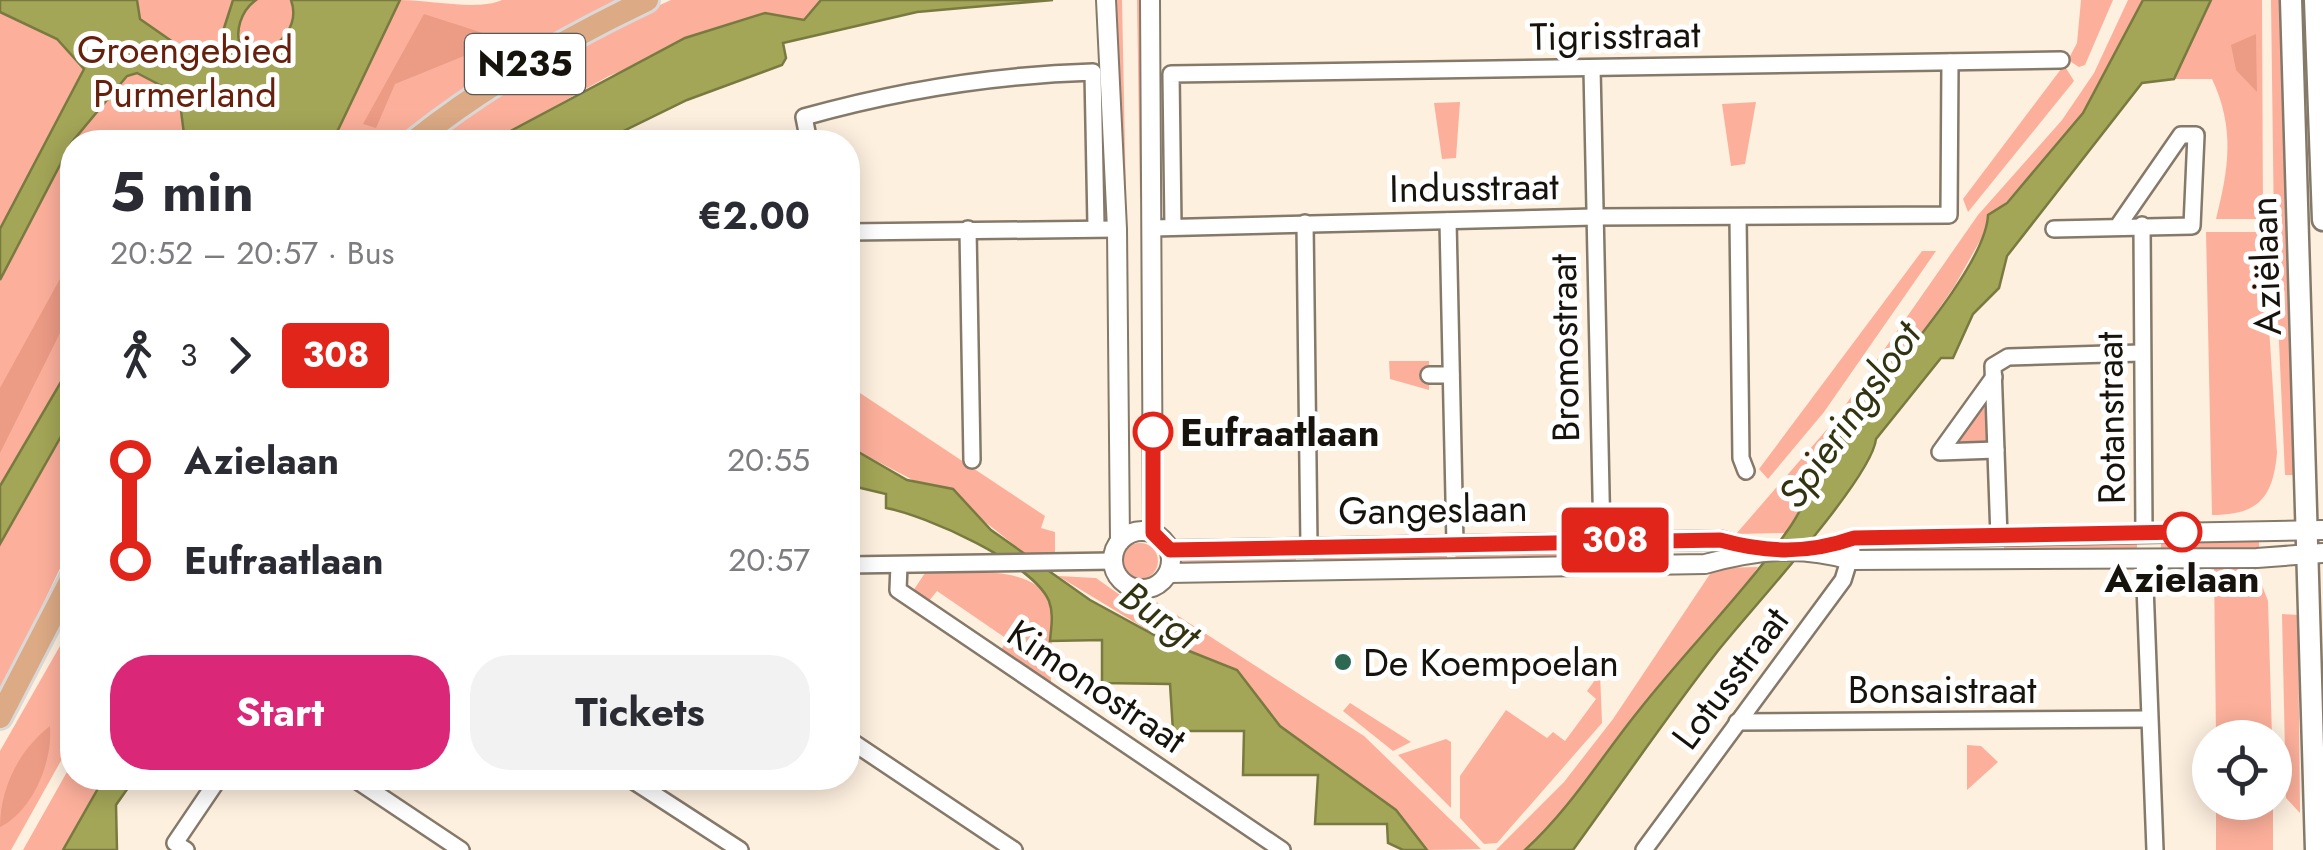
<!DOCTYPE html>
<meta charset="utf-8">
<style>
:root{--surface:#fff;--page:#f2f2f3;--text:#2b2b33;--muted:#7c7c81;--accent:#db2777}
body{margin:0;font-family:Jost,sans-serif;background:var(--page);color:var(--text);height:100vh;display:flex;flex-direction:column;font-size:38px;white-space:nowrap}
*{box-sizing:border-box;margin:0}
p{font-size:32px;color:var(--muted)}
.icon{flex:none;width:55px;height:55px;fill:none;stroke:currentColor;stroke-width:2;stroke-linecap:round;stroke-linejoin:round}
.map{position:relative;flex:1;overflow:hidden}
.sheet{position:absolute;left:60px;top:130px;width:800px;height:660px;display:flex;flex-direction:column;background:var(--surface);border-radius:40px;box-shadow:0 5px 25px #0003}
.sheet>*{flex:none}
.badge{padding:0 20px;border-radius:8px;font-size:35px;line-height:65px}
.controls{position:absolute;left:2192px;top:720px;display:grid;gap:20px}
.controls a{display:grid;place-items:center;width:100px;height:100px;border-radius:50%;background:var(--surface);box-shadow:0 5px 25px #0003;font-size:50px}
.map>.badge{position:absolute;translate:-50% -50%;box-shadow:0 0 0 5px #fff}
.legs{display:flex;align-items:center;gap:15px;height:110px;padding:0 50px;font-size:32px}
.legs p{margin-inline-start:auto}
.headline{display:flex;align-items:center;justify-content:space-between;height:170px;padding:0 50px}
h1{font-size:55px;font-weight:700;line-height:75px}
.cta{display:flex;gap:20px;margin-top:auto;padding:20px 50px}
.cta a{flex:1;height:115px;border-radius:40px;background:var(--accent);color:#fff;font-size:40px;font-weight:700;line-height:115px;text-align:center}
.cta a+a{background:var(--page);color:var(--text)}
ul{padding:0 50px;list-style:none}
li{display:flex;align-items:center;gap:35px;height:100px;font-size:38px}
li i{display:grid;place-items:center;width:15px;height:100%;margin:0 12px;background:currentColor}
li i::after{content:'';width:25px;height:25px;margin:-12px;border:8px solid;border-radius:50%;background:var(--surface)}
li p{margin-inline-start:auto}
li:first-child i{background:linear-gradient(#0000 50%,currentColor 0)}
li:last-child i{background:linear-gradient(currentColor 50%,#0000 0)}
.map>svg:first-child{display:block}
.green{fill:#fcb09b}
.forest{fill:#ec9b85}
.water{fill:#a3a657;stroke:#797a40;stroke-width:2.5}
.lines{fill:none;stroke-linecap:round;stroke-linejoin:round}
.minor-casing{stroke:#85796a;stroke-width:20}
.tertiary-casing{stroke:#85796a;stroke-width:22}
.secondary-casing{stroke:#85796a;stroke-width:25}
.primary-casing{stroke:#dad9d8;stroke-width:28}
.minor{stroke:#fff;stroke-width:15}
.tertiary{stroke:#fff;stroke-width:18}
.secondary{stroke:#fff;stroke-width:20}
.primary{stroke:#dcaa85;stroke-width:22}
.line-1-casing{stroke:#fff;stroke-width:22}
.line-1{stroke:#e1251b;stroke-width:15}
.stop-1-dot{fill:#fff;stroke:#e1251b;stroke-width:5}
.poi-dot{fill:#2d6852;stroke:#fff;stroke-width:4}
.labels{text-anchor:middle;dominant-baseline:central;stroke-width:10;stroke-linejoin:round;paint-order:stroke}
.shield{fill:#fff;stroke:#5c5955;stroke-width:2.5}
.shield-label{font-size:35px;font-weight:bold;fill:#16120c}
.street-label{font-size:38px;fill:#16120c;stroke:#fff}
.park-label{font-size:38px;fill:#66200b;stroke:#fff}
.stop-label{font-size:38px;font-weight:bold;fill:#16120c;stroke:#fff;text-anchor:start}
.poi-label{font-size:38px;fill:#16120c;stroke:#fff;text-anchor:start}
.water-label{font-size:40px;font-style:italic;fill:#323310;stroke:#fff}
</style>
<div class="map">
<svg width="2323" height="850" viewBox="0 0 2323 850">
<rect width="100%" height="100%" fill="#fef0df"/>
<g class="green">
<polygon points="58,0 334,0 231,142 72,142 72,390 0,529 0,252 113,41"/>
<path d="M400,0C430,0 478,11 502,0H623L500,66L397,142H325L338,130Z"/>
<polygon points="671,0 821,0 804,20 765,13 609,76 490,142 417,142 593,35"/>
<polygon points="1113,0 1122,0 1126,198 1120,198"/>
<polygon points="1137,0 1146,0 1146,198 1140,198"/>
<polygon points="2081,0 2113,0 2085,65 2079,67 2068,60 2077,43"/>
<polygon points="2128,0 2143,0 2083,113 1994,216 1954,287 1895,372 1833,449 1789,528 1785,533 1736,534 1835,420 1978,215 2062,120 2094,73"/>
<path d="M2211,0H2262L2263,219H2216C2229,168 2235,128 2212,79H2174Z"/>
<polygon points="2271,0 2283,0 2297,475 2285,475 2274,231"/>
<polygon points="0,12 57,38 84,69 0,229"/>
<polygon points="2064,65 2074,81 1968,212 1963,199"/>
<polygon points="1460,102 1456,158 1442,159 1434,103"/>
<polygon points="1756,102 1745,164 1731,166 1722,104"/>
<path d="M2206,232H2263L2277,453C2273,498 2258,515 2212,515Z"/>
<polygon points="1922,251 1936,251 1824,412 1768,479 1759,469"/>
<polygon points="1389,361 1429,361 1429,390 1390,379"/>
<polygon points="848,385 1045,516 1041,528 1055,532 1055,554 1027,555 970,510 848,446"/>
<polygon points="1984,404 1989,441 1955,444"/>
<polygon points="72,417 72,543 0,695 0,544"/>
<polygon points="2259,537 2259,550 2161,552 2161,539"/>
<polygon points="2137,540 2137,554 2004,556 2004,541"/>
<circle cx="1140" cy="561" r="18"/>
<polygon points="1590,548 1590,561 1456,564 1455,550"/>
<polygon points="1447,550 1447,564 1314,566 1313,553"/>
<polygon points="1296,553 1296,566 1179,569 1178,555"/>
<path d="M1758,567C1723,619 1676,661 1638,711C1601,759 1570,809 1525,850H1496L1564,782L1613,719L1714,568Z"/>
<polygon points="2255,567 2268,601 2272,737 2216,737 2214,568"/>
<path d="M925,573C963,574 1048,560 1052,614C1053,637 1050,662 1051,685L1001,650L1007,639L937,591L929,601L913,591Z"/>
<polygon points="1058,576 1096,578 1127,600 1155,601 1364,736 1481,849 1427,850 1388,805 1280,726 1237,670 1169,643"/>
<polygon points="2282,614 2298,615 2300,813 2286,798"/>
<polygon points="72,625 72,741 11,850 0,850 0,751"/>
<polygon points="1600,673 1602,723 1497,843 1484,844 1460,818 1460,776 1506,710 1547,738 1553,732 1565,741 1596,699 1587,691"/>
<polygon points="1350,703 1411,742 1393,751 1343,711"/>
<polygon points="1446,739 1451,742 1451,808 1398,755"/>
<polygon points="1967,745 1981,746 1998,762 1967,790"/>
<polygon points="72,763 72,778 104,778 63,850 23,850"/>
<rect x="2216" y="803" width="57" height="47"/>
</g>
<g class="forest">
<polygon points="424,14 486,34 464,56 395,84 376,128 363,124"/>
<polygon points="2256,34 2257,92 2236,70 2231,45"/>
<polygon points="72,257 72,309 0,453 0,388"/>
<path d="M50,726C53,761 33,811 0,827C0,788 19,750 50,726Z"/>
</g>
<g class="water">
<path d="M0,0H137L140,19L183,49L205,58L216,53L233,0H256C241,11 234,31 241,49L258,54C281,46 300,25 291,0H400L338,130L325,142H185L179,95L137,73L127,76L72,142L0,280V229L84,69L57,39L0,12Z"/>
<polygon points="821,0 1053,0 917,12 783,43 786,58 782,65 687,100 601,142 490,142 685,38 765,13 804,20"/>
<path d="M2143,0H2211L2174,79L2142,83L2007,256L1999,288L1973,314L1953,358H1941L1876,439C1872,479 1748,612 1717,652C1667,716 1621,784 1573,850H1525C1571,808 1601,757 1640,709C1689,647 1745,592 1790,527C1807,502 1817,473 1834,447C1867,395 1986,272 1988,215L2007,203L2083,113Z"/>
<polygon points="72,363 72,417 0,544 0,486"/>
<path d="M848,446L907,480L953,489L991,530L1090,600L1169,643L1237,670L1280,726L1396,810L1427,850H1403L1388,843L1387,824H1315L1318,775H1243L1244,731H1173L1170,684L1102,683V640L1050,641C1051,628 1054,614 1049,601C1033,563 925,515 886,508V494L848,485Z"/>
<polygon points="104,778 135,778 116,805 117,850 63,850"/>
</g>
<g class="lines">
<defs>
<g id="minor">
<polyline points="1592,68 1602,540"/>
<path d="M809,142L804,117C900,90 993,75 1093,72L1096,226"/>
<polyline points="1738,217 1741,458 1746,471"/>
<polyline points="1448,221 1455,544"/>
<polyline points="1305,223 1309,546"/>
<polyline points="2142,225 2144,533"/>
<polyline points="1173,227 1171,74 2061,60"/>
<polyline points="1153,228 1594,217 1949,215 1950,62"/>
<polyline points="968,229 972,460"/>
<polyline points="2054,229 2192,226 2196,135 2181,135 2118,226"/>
<polyline points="848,232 1117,229"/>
<polyline points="1429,375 1451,375"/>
<polyline points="1994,377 1940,452 1996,450"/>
<polyline points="1999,537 1993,366 2008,357 2141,353"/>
<polyline points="2144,559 2155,850"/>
<polyline points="848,565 1113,561"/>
<polyline points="899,565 898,590 1282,850"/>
<polyline points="1737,722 2148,719"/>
<polyline points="848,739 1014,850"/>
<polyline points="353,778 461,850"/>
<polyline points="629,778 740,850"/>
<polyline points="186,850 175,843 219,778"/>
<polyline points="1644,850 1843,580 1852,551"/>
</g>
<g id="tertiary">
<polyline points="1106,0 1117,229 1120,541"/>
<polyline points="1150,0 1153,533"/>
<circle cx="1142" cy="560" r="29"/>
<polyline points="1170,550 1720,540 1755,550"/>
<polyline points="1819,550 1854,539 2323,530"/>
<path d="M1169,573L1705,564C1756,550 1800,545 1851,560L2257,558L2323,553"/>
</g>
<g id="secondary">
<polyline points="2291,0 2316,850"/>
<polyline points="2315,0 2323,220"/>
</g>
<g id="primary">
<path d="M413,142C486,84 563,40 647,0"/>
<polyline points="0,717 72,578"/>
</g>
</defs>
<use href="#minor" class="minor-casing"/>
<use href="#tertiary" class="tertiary-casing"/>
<use href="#secondary" class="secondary-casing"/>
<use href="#primary" class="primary-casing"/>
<use href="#minor" class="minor"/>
<use href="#tertiary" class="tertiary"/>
<use href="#secondary" class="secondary"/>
<use href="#primary" class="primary"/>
</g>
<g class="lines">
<defs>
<path id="line-1" d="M1153,432V533L1170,550L1720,540C1767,553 1808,554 1854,538L2182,532"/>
</defs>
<use href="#line-1" class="line-1-casing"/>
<use href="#line-1" class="line-1"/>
</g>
<g class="stop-1-dot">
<circle cx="1153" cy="432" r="18"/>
<circle cx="2182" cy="532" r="18"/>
</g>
<circle class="poi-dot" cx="1343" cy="662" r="10"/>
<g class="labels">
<rect class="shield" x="465" y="34" width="120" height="60" rx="8"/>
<g class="shield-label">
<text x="525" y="64">N235</text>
</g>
<g class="street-label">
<text transform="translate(1615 35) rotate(-1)">Tigrisstraat</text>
<text transform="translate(1474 187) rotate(-1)">Indusstraat</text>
<text transform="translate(2265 266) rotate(-92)">Aziëlaan</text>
<text transform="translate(1564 348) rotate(-91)">Bromostraat</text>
<text transform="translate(2110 418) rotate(-91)">Rotanstraat</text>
<text transform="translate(1433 509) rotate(-1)">Gangeslaan</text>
<text transform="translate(1730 678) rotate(-53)">Lotusstraat</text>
<text transform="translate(1097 686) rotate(34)">Kimonostraat</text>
<text x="1942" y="689">Bonsaistraat</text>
</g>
<g class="park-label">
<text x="185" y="49">Groengebied<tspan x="185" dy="44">Purmerland</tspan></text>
</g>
<g class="stop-label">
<text x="1180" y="432">Eufraatlaan</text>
<text x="2182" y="578" text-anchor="middle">Azielaan</text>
</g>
<g class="poi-label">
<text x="1363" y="662">De Koempoelan</text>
</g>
<g class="water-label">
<text transform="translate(1849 415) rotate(-55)">Spieringsloot</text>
<text transform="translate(1160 615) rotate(35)">Burgt</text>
</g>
</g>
</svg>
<div class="controls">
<a><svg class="icon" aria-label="locate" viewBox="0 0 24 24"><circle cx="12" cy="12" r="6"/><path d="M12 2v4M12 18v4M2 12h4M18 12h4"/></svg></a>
</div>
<b class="badge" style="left:1615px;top:540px;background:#e1251b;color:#fff">308</b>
<section class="sheet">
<div class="headline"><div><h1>5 min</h1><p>20:52 – 20:57 · Bus</p></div><b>€2.00</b></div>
<div class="legs"><svg class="icon" aria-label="walk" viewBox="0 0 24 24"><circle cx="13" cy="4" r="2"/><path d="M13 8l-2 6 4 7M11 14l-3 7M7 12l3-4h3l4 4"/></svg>3<svg class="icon" aria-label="forward" viewBox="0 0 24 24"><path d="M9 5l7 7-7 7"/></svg><b class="badge" style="background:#e1251b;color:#fff">308</b></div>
<ul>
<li><i style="color:#e1251b"></i><b>Azielaan</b><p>20:55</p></li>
<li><i style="color:#e1251b"></i><b>Eufraatlaan</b><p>20:57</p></li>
</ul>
<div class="cta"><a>Start</a><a>Tickets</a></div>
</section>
</div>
